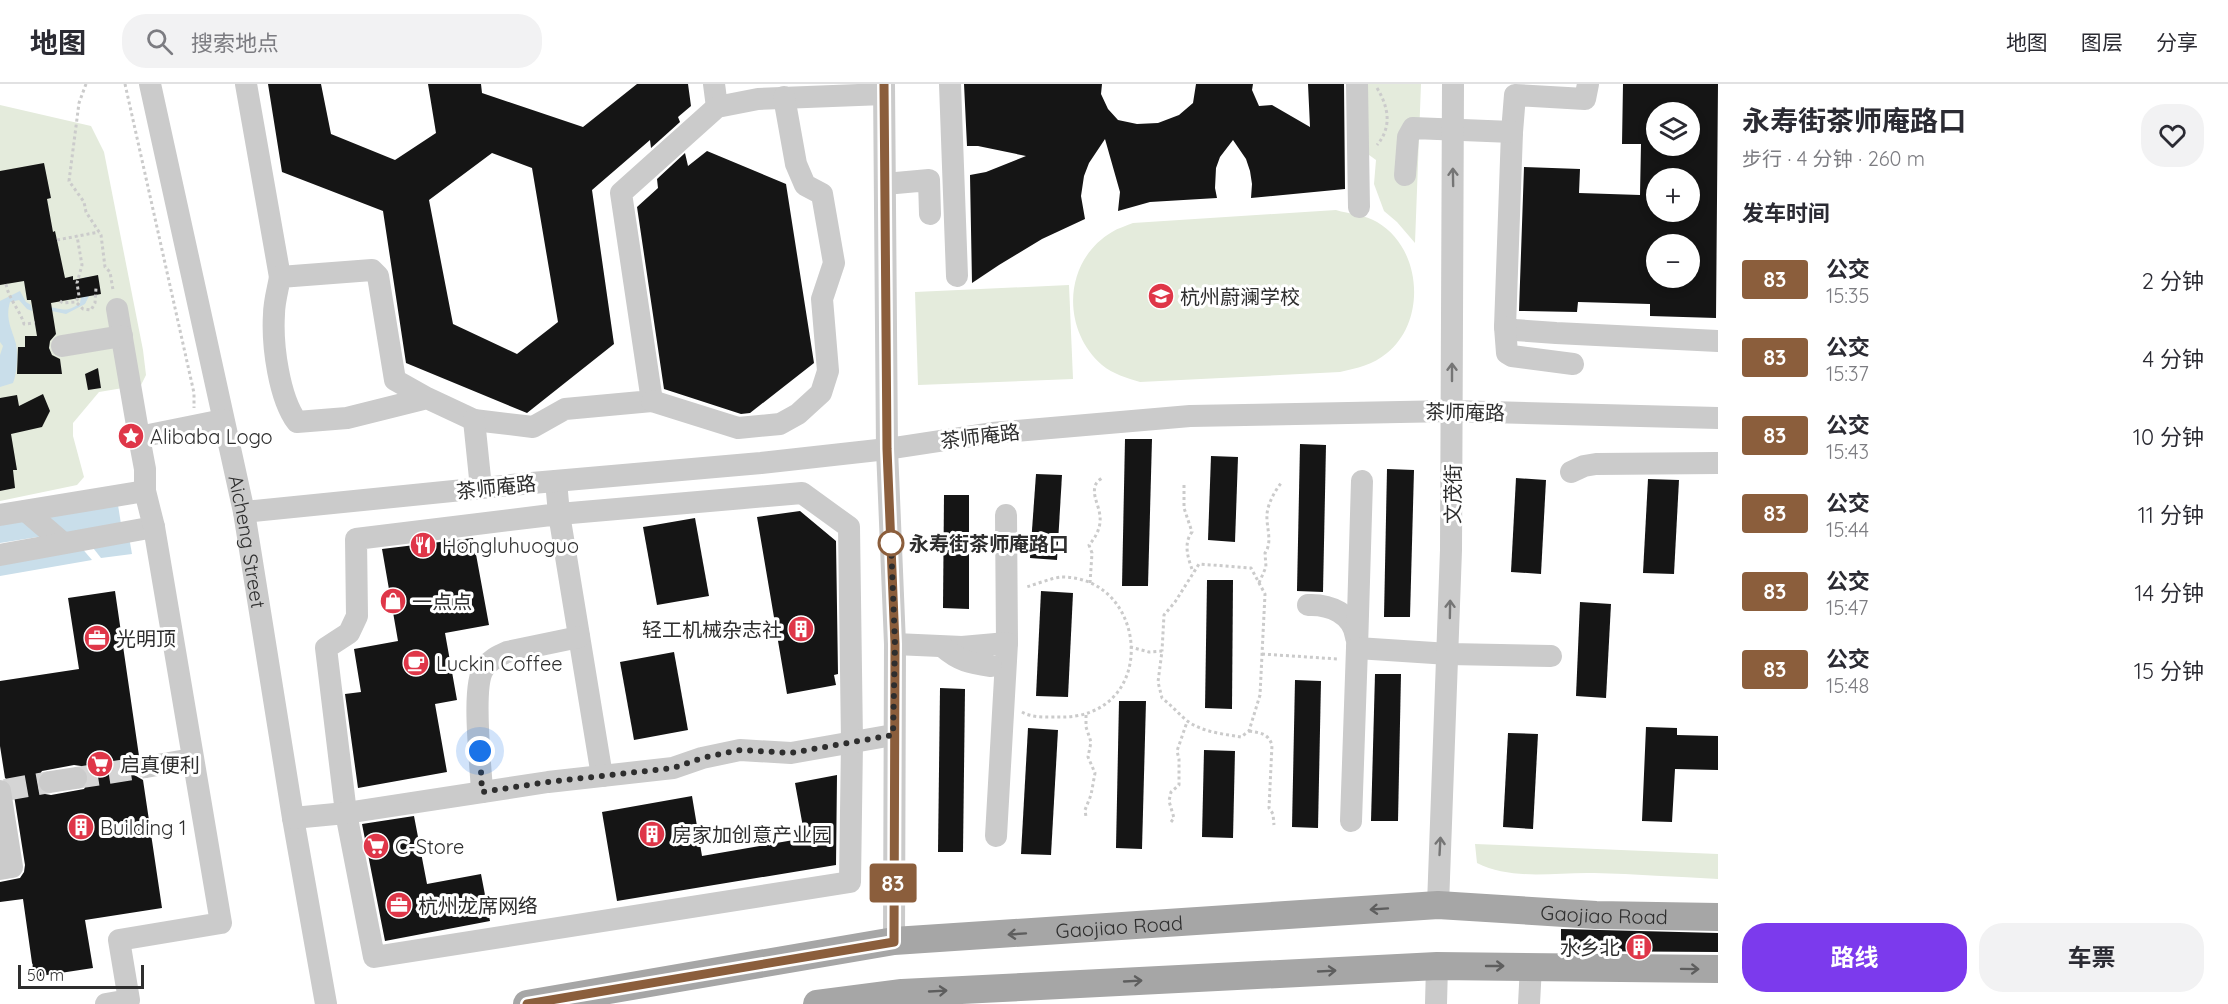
<!DOCTYPE html>
<html lang="zh">
<meta charset="utf-8">
<style>
:root{--surface:#fff;--page:#f2f2f3;--text:#2b2b33;--muted:#7c7c81;--line:#e1e1e2;--accent:#7c3aed}
body{margin:0;font-family:Quicksand,"Noto Sans SC",sans-serif;background:var(--page);color:var(--text);height:100vh;display:flex;flex-direction:column;font-size:22px;white-space:nowrap}
*{box-sizing:border-box;margin:0}
p{font-size:20px;color:var(--muted)}
.icon{flex:none;width:33px;height:33px;fill:none;stroke:currentColor;stroke-width:2;stroke-linecap:round;stroke-linejoin:round}
.map{position:relative;flex:1;overflow:hidden}
.sheet{display:flex;flex-direction:column;background:var(--surface);width:510px}
.sheet>*{flex:none}
.badge{padding:0 12px;border-radius:4px;font-size:21px;line-height:39px}
.buttons{position:absolute;left:1646px;top:18px;display:grid;gap:12px}
.buttons a{display:grid;place-items:center;width:54px;height:54px;border-radius:50%;background:var(--surface);box-shadow:0 3px 9px #0003;font-size:30px}
.scale{position:absolute;left:18px;bottom:15px;width:126px;box-sizing:border-box;padding-left:6px;border:3px solid #2e2e2e;border-top:0;font-size:16px;line-height:21px;white-space:nowrap;color:#2e2e2e;-webkit-text-stroke:4px #fff;paint-order:stroke}
.you{position:absolute;width:30px;height:30px;margin:-15px;border:4px solid #fff;border-radius:50%;background:#1a73e8;box-shadow:0 0 0 9px #1a73e833}
.map>.badge{position:absolute;translate:-50% -50%;box-shadow:0 0 0 3px #fff}
h2{padding:0 24px;font-size:22px;line-height:54px}
.round{display:grid;place-items:center;flex:none;width:63px;height:63px;border-radius:24px;background:var(--page)}
.overview{display:flex;align-items:center;justify-content:space-between;height:102px;padding:0 24px}
h1{font-size:28px;font-weight:700;line-height:45px}
.button{display:flex;gap:12px;margin-top:auto;padding:12px 24px}
.button a{flex:1;height:69px;border-radius:24px;background:var(--accent);color:#fff;font-size:24px;font-weight:700;line-height:69px;text-align:center}
.button a+a{background:var(--page);color:var(--text)}
ul{padding:0;list-style:none}
li{display:flex;align-items:center;gap:18px;height:78px;padding:0 24px}
li div{flex:1}
li b{display:block;font-size:22px}
li em{font-style:normal}
li .badge{min-width:66px;font-weight:700;text-align:center}
header{display:flex;align-items:center;gap:36px;box-sizing:border-box;height:84px;padding:0 30px;background:var(--surface);border-bottom:2px solid var(--line)}
header strong{font-size:28px}
nav{display:flex;gap:33px;margin-inline-start:auto;font-size:21px}
.search{width:420px;height:54px;background:var(--page);display:flex;align-items:center;gap:15px;box-sizing:border-box;padding:0 21px;border-radius:24px;color:var(--muted);font-size:22px}
main{display:flex;flex:1;min-height:0}
.map>svg:first-child{display:block}
.green{fill:#e4ebdc}
.water{fill:#c9deea}
.building{fill:#151515;fill-rule:evenodd}
.lines{fill:none;stroke-linecap:round;stroke-linejoin:round}
.minor-tunnel{stroke:#d5d5d5;stroke-width:22;stroke-dasharray:22 11;stroke-linecap:butt}
.path{stroke:#cbcbcb;stroke-width:3;stroke-dasharray:3 3;stroke-linecap:butt}
.minor{stroke:#cbcbcb;stroke-width:22}
.major{stroke:#a6a6a6;stroke-width:28}
.oneway{stroke:#757575}
.oneway2{stroke:#5e5e5e}
.line-casing{stroke:#fff;stroke-width:14}
.line{stroke:#8b5e3c;stroke-width:9}
.walk{stroke:#2e2e2e;stroke-width:6;stroke-dasharray:0 10.8}
.stop-dot{fill:#fff;stroke:#8b5e3c;stroke-width:3}
.labels{text-anchor:middle;dominant-baseline:central;stroke-width:6;stroke-linejoin:round;paint-order:stroke}
.poi-label{font-size:20px;fill:#2e2e2e;stroke:#fff;text-anchor:start}
.street-label{font-size:20px;fill:#2e2e2e;stroke:#fff}
.stop-label{font-size:20px;font-weight:bold;fill:#2e2e2e;stroke:#fff;text-anchor:start}
</style>
<header>
<strong>地图</strong>
<div class="search"><svg class="icon" aria-label="search" viewBox="0 0 24 24"><circle cx="10" cy="10" r="6"/><path d="M15 15l6 6"/></svg>搜索地点</div>
<nav><a>地图</a><a>图层</a><a>分享</a></nav>
</header>
<main>
<div class="map">
<svg width="1718" height="920" viewBox="0 0 1718 920">
<rect width="100%" height="100%" fill="#fff"/>
<g class="green">
<polygon points="1364,0 1421,0 1415,159 1397,138 1384,127 1374,100 1376,76 1365,68"/>
<polygon points="0,21 91,42 104,68 143,266 146,291 141,301 99,308 73,339 73,352 84,393 77,401 0,417"/>
<path d="M1336,126C1349,130 1366,131 1377,138C1422,164 1427,237 1387,269C1373,281 1357,284 1340,288L1140,298C1127,294 1113,290 1102,281C1061,245 1063,177 1112,148C1118,144 1126,142 1133,139Z"/>
<polygon points="1069,201 1073,295 918,301 915,208"/>
<path d="M1475,760L1718,770V795C1677,793 1635,790 1594,789C1555,788 1513,797 1477,779Z"/>
</g>
<g class="water">
<path d="M85,193H88L90,210L85,220L66,230L52,227L49,223C64,225 66,229 80,219Z"/>
<path d="M20,207L26,218L31,221L32,227L27,225L19,216L10,218C5,235 12,245 16,260C18,271 17,289 13,299L0,303V271L3,262L0,258V217Z"/>
<polygon points="118,421 121,440 60,450 45,432"/>
<polygon points="28,434 50,451 0,459 0,439"/>
<polygon points="129,453 132,470 101,474 90,460"/>
<polygon points="80,462 92,476 0,492 0,474"/>
</g>
<g class="building">
<path d="M268,0H321L331,50L395,76L436,49L428,0H481L482,9L583,43L637,0H688L691,22L678,33L680,38L651,64L650,56L592,106L614,260L527,329L406,279L383,127L282,88ZM492,69L532,84L558,238L517,270L453,240L429,116Z"/>
<polygon points="964,0 1102,0 1101,10 1108,25 1118,36 1137,40 1158,39 1179,31 1193,19 1196,0 1253,0 1252,6 1259,22 1272,21 1310,43 1308,0 1344,0 1345,105 1251,114 1252,100 1250,87 1246,75 1233,56 1220,73 1216,84 1215,104 1217,114 1150,118 1118,127 1120,108 1105,55 1089,79 1084,92 1081,112 1085,135 1042,155 999,181 972,199 970,91 986,88 1026,72 978,62 967,62"/>
<path d="M1623,0H1718L1716,234L1650,232V220L1578,218L1577,228L1519,227L1524,83L1580,85L1579,109L1640,111L1641,60H1622ZM1656,28H1689V62H1656ZM1656,94H1689V128H1656ZM1656,160H1689V194H1656Z"/>
<polygon points="707,67 786,100 814,279 750,329 741,330 664,305 637,123 658,104 657,95 685,69 688,82"/>
<polygon points="44,79 51,114 47,115 53,148 55,147 65,194 73,192 73,196 98,191 101,210 51,219 56,250 50,257 49,264 52,271 60,275 62,290 17,290 18,263 25,263 25,252 37,252 31,216 27,216 24,197 0,201 0,87"/>
<polygon points="98,284 101,304 88,306 85,290"/>
<polygon points="43,310 50,327 42,343 11,350 17,386 13,386 15,404 0,407 0,314 17,311 19,322"/>
<polygon points="1125,355 1152,355 1148,502 1122,502"/>
<polygon points="1300,360 1326,361 1323,508 1297,507"/>
<polygon points="1211,372 1238,373 1235,458 1208,456"/>
<polygon points="1387,385 1414,386 1410,533 1384,533"/>
<polygon points="1036,390 1062,391 1057,476 1030,474"/>
<polygon points="1516,394 1546,396 1541,490 1511,488"/>
<polygon points="1648,395 1679,396 1674,490 1643,489"/>
<polygon points="944,411 969,411 969,525 943,524"/>
<polygon points="800,427 836,457 838,590 834,591 836,601 787,610 757,433"/>
<polygon points="695,434 709,512 657,521 643,443"/>
<polygon points="473,454 489,541 445,549 457,616 435,620 447,688 358,704 345,610 361,608 354,565 398,557 382,465"/>
<polygon points="1207,496 1233,496 1232,625 1205,624"/>
<path d="M115,507L139,672L134,678L133,685L136,692L143,696L162,824L85,836L93,884L34,893L23,815L0,818V798L20,794L24,788L25,781L13,705L10,698L5,694L0,662V597L79,585L68,514ZM74,681L81,682L89,691L88,699L84,705L51,711L45,710L39,706L37,694L42,687Z"/>
<polygon points="1041,507 1073,509 1068,613 1036,612"/>
<polygon points="1580,518 1611,520 1606,614 1576,612"/>
<polygon points="674,568 688,646 634,656 620,578"/>
<polygon points="1375,590 1401,590 1398,737 1371,737"/>
<polygon points="1295,596 1321,597 1318,744 1292,743"/>
<polygon points="940,604 965,605 963,768 938,768"/>
<polygon points="1119,617 1146,617 1142,765 1116,764"/>
<polygon points="1646,643 1677,644 1677,651 1718,652 1718,686 1675,685 1672,738 1642,737"/>
<polygon points="1028,644 1058,646 1051,771 1021,770"/>
<polygon points="1508,649 1538,650 1533,745 1503,743"/>
<polygon points="1204,666 1235,667 1233,754 1202,753"/>
<polygon points="837,691 836,781 617,817 602,728 692,712 702,772 805,754 795,699"/>
<polygon points="414,732 427,800 481,790 490,837 385,857 362,740"/>
<polygon points="1561,845 1718,849 1718,868 1561,867"/>
</g>
<g class="lines">
<g class="minor-tunnel">
<polyline points="76,694 146,683"/>
<polyline points="5,706 50,698"/>
</g>
<g class="path">
<polyline points="86,0 79,19 69,97 84,118 86,128 101,151 105,183 110,188 113,206"/>
<polyline points="125,0 194,309 194,324"/>
<path d="M1377,4C1389,24 1392,43 1377,61"/>
<polyline points="57,156 99,148"/>
<path d="M6,200C9,216 20,226 24,240L35,239"/>
<polyline points="60,217 63,219 76,218 79,212 77,199 82,181 77,152"/>
<polyline points="77,219 83,225 91,226 95,219 96,204"/>
<path d="M1184,401V424L1192,448C1183,460 1188,474 1193,488"/>
<path d="M1090,499L1092,469L1089,461C1114,432 1088,417 1096,400C1097,397 1101,395 1103,393"/>
<path d="M1259,499L1266,483L1265,469C1273,458 1266,443 1267,430C1268,419 1275,407 1281,399"/>
<path d="M1130,563L1149,568L1162,567L1158,598L1162,614C1171,621 1178,629 1186,636C1201,648 1223,650 1241,653L1249,647L1260,611L1265,510L1251,484L1199,480L1175,518L1164,531L1162,567"/>
<polyline points="1262,570 1338,575"/>
<path d="M1022,628C1032,634 1047,633 1058,633C1160,636 1150,493 1062,493C1051,494 1037,500 1026,503"/>
<polyline points="1086,631 1086,643 1091,658 1088,673 1095,689 1091,711 1085,726 1086,733"/>
<path d="M1249,647C1260,649 1268,649 1272,661L1269,724L1273,730L1274,741"/>
<polyline points="1171,738 1174,734 1169,717 1171,708 1179,701 1179,675 1177,667 1187,638"/>
</g>
<g class="minor">
<path id="s1" d="M150,0L244,428L293,734L326,920"/>
<polyline points="246,0 280,193"/>
<polyline points="714,0 717,23"/>
<polyline points="884,0 887,365 895,560 894,857"/>
<polyline points="950,0 957,192"/>
<polyline points="1357,0 1359,123"/>
<polyline points="1588,0 1585,15 1515,11 1512,48 1505,243 1515,246 1556,249 1718,257"/>
<polyline points="1405,91 1408,53 1413,44 1512,48"/>
<polyline points="885,100 929,96 930,130"/>
<polyline points="117,225 139,353"/>
<polyline points="1505,243 1507,269 1512,272 1573,280"/>
<polyline points="62,262 122,252"/>
<path d="M427,314L347,334L297,338C279,314 272,261 274,230C274,218 278,205 280,193L372,186L378,192L395,296L427,314L474,336L533,343L565,325L652,317L621,109L717,23L758,15L884,10"/>
<polyline points="652,317 738,344 780,340 798,330 821,309 828,287 822,215 834,179 822,110 805,101 796,80 784,13"/>
<polyline points="474,336 481,404"/>
<polyline points="1571,388 1584,382 1596,380 1718,379"/>
<polyline points="556,397 559,430 356,455 357,532 349,549 326,564 346,729 374,873 850,798 852,658 849,443 802,409 559,430 602,692"/>
<polyline points="26,427 63,459"/>
<polyline points="244,428 532,399 761,379 887,365 992,349 1190,332 1452,327 1718,334"/>
<polyline points="0,431 145,407"/>
<polyline points="1006,431 1007,559"/>
<polyline points="0,471 154,443"/>
<path d="M1308,521C1330,520 1353,530 1356,553"/>
<polyline points="895,560 962,563 1007,559 996,752"/>
<path d="M943,563C959,577 970,579 991,582"/>
<polyline points="1357,564 1362,397"/>
<polyline points="146,683 192,675"/>
<polyline points="50,698 76,694"/>
<polyline points="0,707 12,783 0,785"/>
<path d="M482,708C481,682 471,602 484,584C490,576 498,572 507,568L579,553"/>
<polyline points="293,734 346,729 548,698 673,684 702,674 740,666 791,669 893,651"/>
<polyline points="1351,737 1357,564 1449,570 1551,572"/>
<polyline points="1438,821 1451,466 1453,0"/>
<polyline points="106,920 129,916 119,856 221,839 154,443 145,407 145,385 139,353 223,336"/>
<polyline points="1436,920 1437,882"/>
<polyline points="1529,920 1531,882"/>
</g>
<g class="major">
<path id="s2" d="M527,920L894,857L1438,821L1596,831L1718,833"/>
<polyline points="817,920 902,909 1437,882 1718,885"/>
</g>
</g>
<defs><path id="oneway-shaft" d="M-6 0H5M1.5-3L5.5 0L1.5 3" fill="none" stroke-width="1.6" stroke-linecap="round" stroke-linejoin="round" transform="scale(1.5)"/></defs>
<g class="oneway">
<use href="#oneway-shaft" transform="translate(1453 93) rotate(-91)"/>
<use href="#oneway-shaft" transform="translate(1452 288) rotate(-90)"/>
<use href="#oneway-shaft" transform="translate(1450 525) rotate(-89)"/>
<use href="#oneway-shaft" transform="translate(1440 762) rotate(-87)"/>
</g>
<g class="oneway2">
<use href="#oneway-shaft" transform="translate(1379 825) rotate(176)"/>
<use href="#oneway-shaft" transform="translate(1017 850) rotate(176)"/>
<use href="#oneway-shaft" transform="translate(1495 882)"/>
<use href="#oneway-shaft" transform="translate(1690 885) rotate(1)"/>
<use href="#oneway-shaft" transform="translate(1327 887) rotate(-3)"/>
<use href="#oneway-shaft" transform="translate(1133 897) rotate(-3)"/>
<use href="#oneway-shaft" transform="translate(938 907) rotate(-3)"/>
</g>
<g class="lines">
<defs>
<polyline id="line" points="527,920 894,858 895,560 887,365 884,0"/>
</defs>
<use href="#line" class="line-casing"/>
<use href="#line" class="line"/>
<polyline class="walk" points="480,667 482,708 548,698 673,684 702,674 740,666 791,669 893,651 895,560 891,459"/>
</g>
<defs>
<symbol id="school-disc" viewBox="-11 -11 22 22"><circle r="9.5" fill="#df3648" stroke="#fff"/><path d="M0-5L7-2L0 1L-7-2ZM-4 1L0 2.5L4 1V4Q0 6-4 4Z" fill="#fff"/></symbol>
<symbol id="sight-disc" viewBox="-11 -11 22 22"><circle r="9.5" fill="#df3648" stroke="#fff"/><path d="M0-6L1.8-2.2L6-1.7L2.9 1.2L3.7 5.4L0 3.3L-3.7 5.4L-2.9 1.2L-6-1.7L-1.8-2.2Z" fill="#fff"/></symbol>
<symbol id="restaurant-disc" viewBox="-11 -11 22 22"><circle r="9.5" fill="#df3648" stroke="#fff"/><path d="M-5-6h1v4h1v-4h1v4h1v-4h1v5L-1.5 .5V6h-2V.5L-5-1ZM5-6V6H3V1.5H1.5Q1.5-4 5-6Z" fill="#fff"/></symbol>
<symbol id="shop-disc" viewBox="-11 -11 22 22"><circle r="9.5" fill="#df3648" stroke="#fff"/><path d="M-5-2.5h2.3a2.7 3.5 0 0 1 5.4 0H5L5.5 6h-11ZM-1.5-2.5h3a1.5 2.3 0 0 0-3 0Z" fill="#fff"/></symbol>
<symbol id="building-disc" viewBox="-11 -11 22 22"><circle r="9.5" fill="#df3648" stroke="#fff"/><path d="M-4-6H4V6H1V3H-1V6H-4ZM-2.5-4.3h1.7v1.8h-1.7ZM.8-4.3h1.7v1.8H.8ZM-2.5-1h1.7V.8h-1.7ZM.8-1h1.7V.8H.8Z" fill="#fff"/></symbol>
<symbol id="office-disc" viewBox="-11 -11 22 22"><circle r="9.5" fill="#df3648" stroke="#fff"/><path d="M-6-3h4V-5.5h4V-3h4V5H-6ZM-1-4.5V-3h2v-1.5ZM-6 0V1H6V0Z" fill="#fff"/></symbol>
<symbol id="cafe-disc" viewBox="-11 -11 22 22"><circle r="9.5" fill="#df3648" stroke="#fff"/><path d="M-5.5-4.5H6V0H3Q3 3.5 0 3.5H-2.5Q-5.5 3.5-5.5 0ZM3-3.2v2h1.7v-2ZM-6 4.5H4V6H-6Z" fill="#fff"/></symbol>
<symbol id="supermarket-disc" viewBox="-11 -11 22 22"><circle r="9.5" fill="#df3648" stroke="#fff"/><path d="M-6-5.5h2.5l.6 2H6L4.5 2H-2.5L-4.4-4H-6ZM-1.5 3.2a1.3 1.3 0 1 0 .1 0ZM3 3.2a1.3 1.3 0 1 0 .1 0Z" fill="#fff"/></symbol>
</defs>
<g fill-rule="evenodd">
<use href="#school-disc" x="1146" y="197" width="30" height="30"/>
<use href="#sight-disc" x="116" y="337" width="30" height="30"/>
<use href="#restaurant-disc" x="408" y="446" width="30" height="30"/>
<use href="#shop-disc" x="378" y="502" width="30" height="30"/>
<use href="#building-disc" x="786" y="530" width="30" height="30"/>
<use href="#office-disc" x="82" y="539" width="30" height="30"/>
<use href="#cafe-disc" x="401" y="564" width="30" height="30"/>
<use href="#supermarket-disc" x="85" y="665" width="30" height="30"/>
<use href="#building-disc" x="66" y="728" width="30" height="30"/>
<use href="#building-disc" x="637" y="735" width="30" height="30"/>
<use href="#supermarket-disc" x="361" y="747" width="30" height="30"/>
<use href="#office-disc" x="384" y="806" width="30" height="30"/>
<use href="#building-disc" x="1624" y="848" width="30" height="30"/>
</g>
<circle class="stop-dot" cx="891" cy="459" r="12"/>
<g class="labels">
<g class="poi-label">
<text x="1180" y="212">杭州蔚澜学校</text>
<text x="150" y="352">Alibaba Logo</text>
<text x="442" y="461">Hongluhuoguo</text>
<text x="412" y="517">一点点</text>
<text x="782" y="545" text-anchor="end">轻工机械杂志社</text>
<text x="116" y="554">光明顶</text>
<text x="436" y="579">Luckin Coffee</text>
<text x="120" y="680">启真便利</text>
<text x="100" y="743">Building 1</text>
<text x="672" y="750">房家加创意产业园</text>
<text x="395" y="762">C-Store</text>
<text x="418" y="821">杭州龙席网络</text>
<text x="1620" y="863" text-anchor="end">水乡北</text>
</g>
<g class="street-label">
<text transform="translate(1465 328) rotate(1)">茶师庵路</text>
<text transform="translate(980 352) rotate(-7)">茶师庵路</text>
<text transform="translate(496 403) rotate(-6)">茶师庵路</text>
<text transform="translate(1452 410) rotate(-90)">文茂街</text>
<text stroke="none"><textPath href="#s1" startOffset="468">Aicheng Street</textPath></text>
<text stroke="none"><textPath href="#s2" startOffset="1084">Gaojiao Road</textPath></text>
<text stroke="none"><textPath href="#s2" startOffset="598">Gaojiao Road</textPath></text>
</g>
<g class="stop-label">
<text x="909" y="459">永寿街茶师庵路口</text>
</g>
</g>
</svg>
<div class="buttons">
<a><svg class="icon" aria-label="layers" viewBox="0 0 24 24"><path d="M12 4l9 5-9 5-9-5zM3 14l9 5 9-5"/></svg></a>
<a>+</a>
<a>−</a>
</div>
<div class="scale">50 m</div>
<div class="you" style="left:480px;top:667px"></div>
<b class="badge" style="left:893px;top:799px;background:#8b5e3c;color:#fff">83</b>
</div>
<section class="sheet">
<div class="overview"><div><h1>永寿街茶师庵路口</h1><p>步行 · 4 分钟 · 260 m</p></div><a class="round"><svg class="icon" aria-label="heart" viewBox="0 0 24 24"><path d="M12 20l-8-8c-3-5 5-10 8-4 3-6 11-1 8 4z"/></svg></a></div>
<h2>发车时间</h2>
<ul>
<li><span class="badge" style="background:#8b5e3c;color:#fff">83</span><div><b>公交</b><p>15:35</p></div><em>2 分钟</em></li>
<li><span class="badge" style="background:#8b5e3c;color:#fff">83</span><div><b>公交</b><p>15:37</p></div><em>4 分钟</em></li>
<li><span class="badge" style="background:#8b5e3c;color:#fff">83</span><div><b>公交</b><p>15:43</p></div><em>10 分钟</em></li>
<li><span class="badge" style="background:#8b5e3c;color:#fff">83</span><div><b>公交</b><p>15:44</p></div><em>11 分钟</em></li>
<li><span class="badge" style="background:#8b5e3c;color:#fff">83</span><div><b>公交</b><p>15:47</p></div><em>14 分钟</em></li>
<li><span class="badge" style="background:#8b5e3c;color:#fff">83</span><div><b>公交</b><p>15:48</p></div><em>15 分钟</em></li>
</ul>
<div class="button"><a>路线</a><a>车票</a></div>
</section>
</main>
